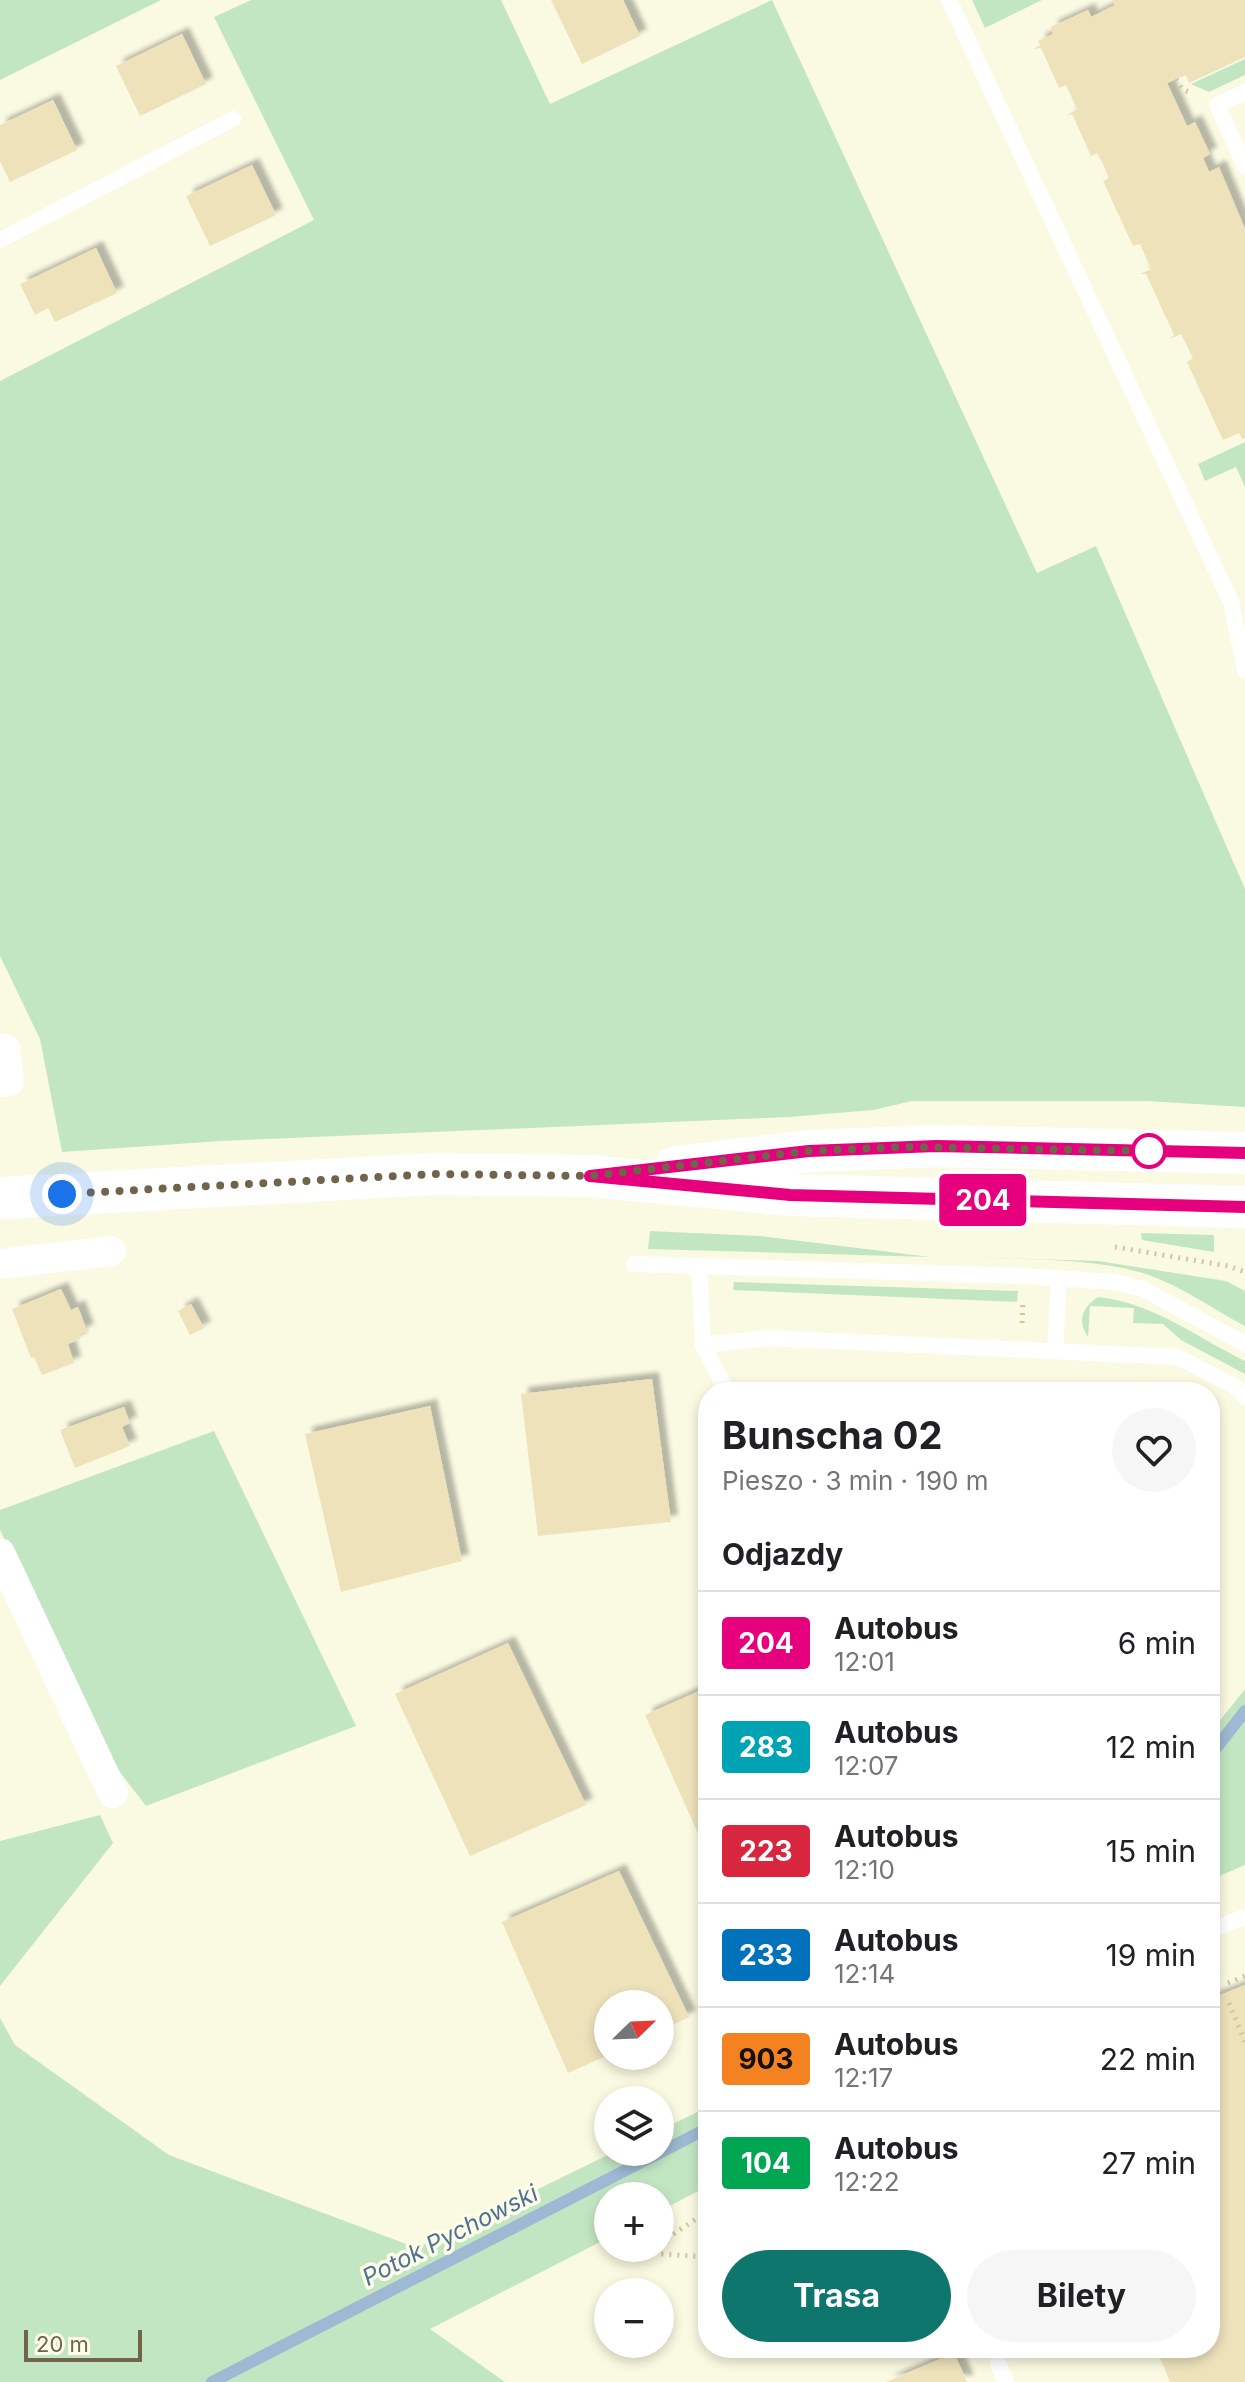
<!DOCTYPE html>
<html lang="pl">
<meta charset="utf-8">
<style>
:root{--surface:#fff;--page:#f6f6f6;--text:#202124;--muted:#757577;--line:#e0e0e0;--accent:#0f766e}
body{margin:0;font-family:Inter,sans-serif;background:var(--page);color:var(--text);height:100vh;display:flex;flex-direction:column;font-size:30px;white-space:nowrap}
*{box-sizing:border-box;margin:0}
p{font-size:26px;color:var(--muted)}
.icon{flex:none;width:44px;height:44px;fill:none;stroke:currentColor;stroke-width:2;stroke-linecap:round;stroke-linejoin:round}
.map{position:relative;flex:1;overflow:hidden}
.details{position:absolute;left:698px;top:1382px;width:522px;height:976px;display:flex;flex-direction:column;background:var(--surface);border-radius:32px;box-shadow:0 4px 12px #0003}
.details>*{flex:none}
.badge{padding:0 16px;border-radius:6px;font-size:28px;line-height:52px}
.needle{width:52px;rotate:67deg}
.controls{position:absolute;left:594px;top:1990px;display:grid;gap:16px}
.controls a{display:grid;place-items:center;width:80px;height:80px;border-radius:50%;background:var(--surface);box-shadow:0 4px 12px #0003;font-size:40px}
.scale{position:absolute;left:24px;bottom:20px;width:118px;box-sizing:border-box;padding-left:8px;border:4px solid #70654a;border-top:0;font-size:22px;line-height:28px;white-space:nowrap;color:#70654a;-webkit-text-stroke:6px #fefde8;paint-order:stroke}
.you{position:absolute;width:40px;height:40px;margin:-20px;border:6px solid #fff;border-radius:50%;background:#1a73e8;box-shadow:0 0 0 12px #1a73e833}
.map>.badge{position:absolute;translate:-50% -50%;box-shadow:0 0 0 4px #fff}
h2{padding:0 24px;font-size:30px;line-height:72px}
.round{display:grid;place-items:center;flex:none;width:84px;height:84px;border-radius:42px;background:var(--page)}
.head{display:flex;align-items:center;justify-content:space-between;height:136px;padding:0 24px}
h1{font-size:38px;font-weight:700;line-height:60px}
.button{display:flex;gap:16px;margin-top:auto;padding:16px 24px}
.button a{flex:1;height:92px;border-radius:48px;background:var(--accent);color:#fff;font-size:32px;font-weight:700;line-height:92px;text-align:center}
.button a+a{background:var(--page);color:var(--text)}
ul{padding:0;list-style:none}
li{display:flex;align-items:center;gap:24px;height:104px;padding:0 24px;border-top:2px solid var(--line)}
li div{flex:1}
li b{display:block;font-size:30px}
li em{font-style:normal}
li .badge{min-width:88px;font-weight:700;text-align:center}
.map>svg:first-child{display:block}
.green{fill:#c3e6c2}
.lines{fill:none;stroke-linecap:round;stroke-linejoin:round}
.stream{stroke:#9fb8d3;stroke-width:12}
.building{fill:#eee2bb;filter:url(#shadow)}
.path{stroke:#d2c59f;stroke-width:5;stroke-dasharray:2 6;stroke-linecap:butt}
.lane{stroke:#fff;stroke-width:16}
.street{stroke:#fff;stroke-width:30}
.secondary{stroke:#fff;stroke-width:42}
.line-casing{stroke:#fff;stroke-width:18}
.line{stroke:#e6007e;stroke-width:12}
.walk{stroke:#70654a;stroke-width:8;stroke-dasharray:0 14.4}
.stop-dot{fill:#fff;stroke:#e6007e;stroke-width:4}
.labels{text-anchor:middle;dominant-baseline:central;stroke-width:7;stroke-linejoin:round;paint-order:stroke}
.water-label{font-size:24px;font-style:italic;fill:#4f7196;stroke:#fefde8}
</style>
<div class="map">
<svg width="1245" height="2382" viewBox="0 0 1245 2382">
<defs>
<filter id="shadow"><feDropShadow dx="7" dy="-7" stdDeviation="2" flood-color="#0004"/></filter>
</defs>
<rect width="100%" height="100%" fill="#fafae2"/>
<g class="green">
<polygon points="0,0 161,0 0,80"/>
<polygon points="251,0 501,0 550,104 772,0 1037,573 1096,546 1245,889 1245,1107 1146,1101 912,1101 873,1110 790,1117 221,1141 62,1152 40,1039 0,956 0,381 314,220 214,17"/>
<polygon points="972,0 1042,0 985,28"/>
<polygon points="1245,59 1245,75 1209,92 1191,84"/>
<polygon points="1245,442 1245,487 1236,467 1205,481 1198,464"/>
<polygon points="650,1231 759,1236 931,1257 648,1249"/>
<polygon points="1141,1233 1214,1235 1214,1252 1142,1240"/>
<path d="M961,1257L1098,1261L1226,1281L1245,1291V1326C1213,1309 1181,1286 1146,1274C1093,1257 1018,1260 961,1257Z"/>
<polygon points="734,1282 1018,1291 1017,1302 733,1290"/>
<path d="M1098,1297C1154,1303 1196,1337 1245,1361V1374L1181,1340L1163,1324L1133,1323L1134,1308L1090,1306L1088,1337C1077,1320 1082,1308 1098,1297Z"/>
<polygon points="214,1431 356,1726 146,1806 109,1758 0,1530 0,1510"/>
<polygon points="1245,1689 1245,1865 1210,1880 1210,1733"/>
<polygon points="100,1815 113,1843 0,1986 0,1841"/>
<polygon points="0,2018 15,2045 169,2155 417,2248 614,2152 660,2152 660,2130 708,2107 708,2186 660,2211 660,2196 608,2196 608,2238 430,2329 505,2382 0,2382"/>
</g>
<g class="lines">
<g class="stream">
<polyline points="1210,1756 1245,1711"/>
<polyline points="212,2382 708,2128"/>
</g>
</g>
<g class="building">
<polygon points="551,0 623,0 640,36 582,64"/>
<polygon points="1113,0 1245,0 1245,57 1189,83 1186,75 1167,83 1187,126 1195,122 1210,154 1203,158 1209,172 1219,167 1245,229 1245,438 1242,439 1239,433 1223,440 1187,362 1193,358 1181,334 1169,339 1174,335 1146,274 1140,274 1151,269 1140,244 1133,246 1103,181 1109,178 1103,164 1097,153 1091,156 1072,114 1066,116 1077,109 1066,85 1059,88 1041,48 1034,49 1040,45 1038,41 1053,34 1051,27 1088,10 1091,17 1115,5"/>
<polygon points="182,34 206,84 140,116 116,66"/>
<polygon points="53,100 77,150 10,182 0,161 0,125"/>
<polygon points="252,165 276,215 210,246 186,196"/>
<polygon points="96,248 117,293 55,322 48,308 35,315 20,284"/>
<polygon points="61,1289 71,1310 78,1307 87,1331 79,1334 80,1339 68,1344 74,1363 42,1375 34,1357 31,1358 12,1309"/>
<polygon points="191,1304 204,1328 190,1335 178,1311"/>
<polygon points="652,1379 671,1522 538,1536 521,1394"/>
<polygon points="430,1406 462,1561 341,1592 305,1434"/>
<polygon points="124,1407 130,1423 122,1427 130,1446 75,1468 60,1430"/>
<polygon points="508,1643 586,1805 470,1856 395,1694"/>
<polygon points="708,1687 708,1856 645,1715"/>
<polygon points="619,1871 689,2017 660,2031 660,2004 608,2004 608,2055 568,2073 502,1922"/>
<polygon points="1245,1985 1245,2382 1170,2382 1156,2348 1210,2348 1210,1999"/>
<polygon points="954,2353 967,2382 886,2382"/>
</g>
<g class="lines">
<g class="path">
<polyline points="1176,79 1182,89 1193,94"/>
<polyline points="1115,1247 1228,1266 1245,1272"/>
<polyline points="1022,1323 1023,1301"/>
<polyline points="1228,1983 1245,1976"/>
<polyline points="1229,2003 1245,2042"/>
<polyline points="704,2214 708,2230"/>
<polyline points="660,2243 708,2211"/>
<polyline points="653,2248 646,2253 708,2257"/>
</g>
<g class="lane">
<polyline points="949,0 1231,602 1245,670"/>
<polyline points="1245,92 1217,105 1245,166"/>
<polyline points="0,240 233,119"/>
<polyline points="634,1264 1024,1276 1114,1282 1143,1289 1245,1344"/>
<polyline points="699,1266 703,1345 727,1392"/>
<polyline points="703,1345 767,1338 1178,1357 1234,1386 1245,1397"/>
<polyline points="1055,1351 1059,1278"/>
<polyline points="1210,1931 1245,1917"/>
<polyline points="998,2363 1006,2382"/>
</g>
<g class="street">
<polyline points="0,1082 9,1081 5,1049"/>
<polyline points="0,1264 111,1251"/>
<polyline points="0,1553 113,1793"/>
</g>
<g class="secondary">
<polyline points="675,1167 809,1151 936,1146 1245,1153"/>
<polyline points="0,1198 435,1174 590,1176 790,1195 1245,1207"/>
</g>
</g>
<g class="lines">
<defs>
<polyline id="line" points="1245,1153 936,1146 809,1151 590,1176 790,1195 1245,1207"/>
</defs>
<use href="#line" class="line-casing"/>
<use href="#line" class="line"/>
<polyline class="walk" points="62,1194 435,1174 590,1176 809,1151 904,1147 1149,1151"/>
</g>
<circle class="stop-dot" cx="1149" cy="1151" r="16"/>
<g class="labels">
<g class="water-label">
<text transform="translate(450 2235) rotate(-27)">Potok Pychowski</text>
</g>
</g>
</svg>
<div class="controls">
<a><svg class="needle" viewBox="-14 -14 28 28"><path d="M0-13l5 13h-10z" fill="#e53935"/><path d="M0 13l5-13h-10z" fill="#757577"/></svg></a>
<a><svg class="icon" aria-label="layers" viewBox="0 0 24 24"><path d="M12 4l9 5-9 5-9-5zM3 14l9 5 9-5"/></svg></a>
<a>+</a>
<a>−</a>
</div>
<div class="scale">20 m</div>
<div class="you" style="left:62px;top:1194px"></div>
<b class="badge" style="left:983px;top:1200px;background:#e6007e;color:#fff">204</b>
<section class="details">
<div class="head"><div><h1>Bunscha 02</h1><p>Pieszo · 3 min · 190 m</p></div><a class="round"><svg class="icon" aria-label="heart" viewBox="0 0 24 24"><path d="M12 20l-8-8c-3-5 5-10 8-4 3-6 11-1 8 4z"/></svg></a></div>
<h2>Odjazdy</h2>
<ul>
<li><span class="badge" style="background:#e6007e;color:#fff">204</span><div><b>Autobus</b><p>12:01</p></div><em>6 min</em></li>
<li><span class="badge" style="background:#00a3b4;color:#fff">283</span><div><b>Autobus</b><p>12:07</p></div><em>12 min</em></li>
<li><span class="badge" style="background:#d7263d;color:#fff">223</span><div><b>Autobus</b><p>12:10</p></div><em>15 min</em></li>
<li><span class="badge" style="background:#0072bc;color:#fff">233</span><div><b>Autobus</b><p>12:14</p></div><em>19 min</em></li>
<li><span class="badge" style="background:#f58220;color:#111">903</span><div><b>Autobus</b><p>12:17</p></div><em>22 min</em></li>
<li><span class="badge" style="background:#00a651;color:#fff">104</span><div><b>Autobus</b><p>12:22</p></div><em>27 min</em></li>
</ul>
<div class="button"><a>Trasa</a><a>Bilety</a></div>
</section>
</div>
